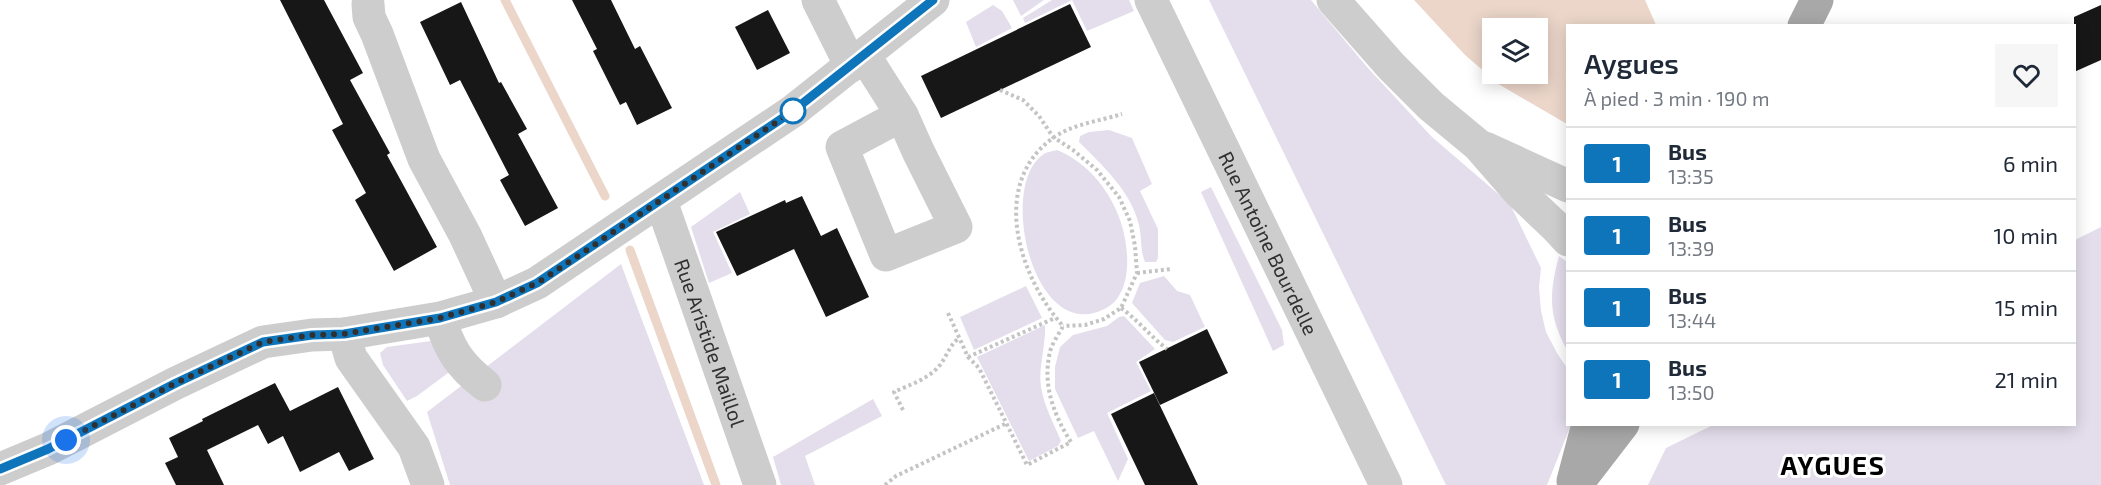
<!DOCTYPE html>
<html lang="fr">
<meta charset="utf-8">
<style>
:root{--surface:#fff;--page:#f6f6f7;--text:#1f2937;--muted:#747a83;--line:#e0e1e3}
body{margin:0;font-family:"Exo 2",sans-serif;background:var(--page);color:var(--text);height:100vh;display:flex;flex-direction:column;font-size:22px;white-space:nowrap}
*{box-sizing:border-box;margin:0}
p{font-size:20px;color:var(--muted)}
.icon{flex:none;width:33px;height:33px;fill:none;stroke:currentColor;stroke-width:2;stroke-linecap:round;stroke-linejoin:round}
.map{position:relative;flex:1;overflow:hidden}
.panel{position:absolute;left:1566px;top:24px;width:510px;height:402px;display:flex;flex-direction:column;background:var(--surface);border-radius:0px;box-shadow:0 3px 15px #0003}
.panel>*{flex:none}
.badge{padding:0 12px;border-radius:4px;font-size:21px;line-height:39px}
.buttons{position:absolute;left:1482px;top:18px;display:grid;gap:12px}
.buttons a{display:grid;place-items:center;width:66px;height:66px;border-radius:0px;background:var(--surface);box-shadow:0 3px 15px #0003;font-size:30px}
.you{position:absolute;width:30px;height:30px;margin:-15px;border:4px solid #fff;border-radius:50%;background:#1a73e8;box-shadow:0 0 0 9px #1a73e833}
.map>.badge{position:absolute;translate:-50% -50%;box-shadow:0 0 0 3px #fff}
.round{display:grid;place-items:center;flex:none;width:63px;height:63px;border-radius:0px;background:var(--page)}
.headline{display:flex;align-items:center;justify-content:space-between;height:102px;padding:0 18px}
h1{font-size:28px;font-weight:600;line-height:45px}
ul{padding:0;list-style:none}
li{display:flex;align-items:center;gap:18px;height:72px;padding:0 18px;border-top:2px solid var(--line)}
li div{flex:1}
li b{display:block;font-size:22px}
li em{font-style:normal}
li .badge{min-width:66px;font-weight:700;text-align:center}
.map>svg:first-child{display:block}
.green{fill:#e4deec}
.water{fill:#ecd6ca;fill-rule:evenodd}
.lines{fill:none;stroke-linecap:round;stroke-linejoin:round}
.stream{stroke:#ecd6ca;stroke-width:9}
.building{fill:#171717}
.path{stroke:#c4c4c4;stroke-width:4;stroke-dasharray:3 3;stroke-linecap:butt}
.minor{stroke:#cdcdcd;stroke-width:33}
.major{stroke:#a8a8a8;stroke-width:33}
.line-casing{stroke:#fff;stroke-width:14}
.line{stroke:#0f75bb;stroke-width:9}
.walk{stroke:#303030;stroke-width:6;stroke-dasharray:0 10.8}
.stop-dot{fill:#fff;stroke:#0f75bb;stroke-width:3}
.labels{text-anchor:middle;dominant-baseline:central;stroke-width:6;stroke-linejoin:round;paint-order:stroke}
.street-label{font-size:20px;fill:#303030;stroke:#fff}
.district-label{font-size:26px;font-weight:bold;letter-spacing:1.5px;fill:#000;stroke:#fff}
</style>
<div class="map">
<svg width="2101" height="485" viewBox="0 0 2101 485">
<rect width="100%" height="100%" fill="#fff"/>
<g class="green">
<polygon points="1013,0 1044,0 1021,16"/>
<polygon points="1052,0 1129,0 1134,11 1087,31 1072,0 1025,23 1023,18"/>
<polygon points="1209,0 1311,0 1367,67 1432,137 1510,204 1541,268 1539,287 1541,311 1546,332 1557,353 1567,368 1568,424 1571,425 1547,485 1446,485"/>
<polygon points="993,5 1002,11 1012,28 976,47 966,22"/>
<path d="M1109,130L1132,138L1152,184L1140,191L1158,229V258L1156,262H1145C1140,250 1142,237 1139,225C1131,191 1102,165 1079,142L1080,136L1089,132Z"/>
<path d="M1057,150C1103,169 1130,221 1127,268C1126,283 1121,299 1108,307C1034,351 996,184 1044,154C1047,152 1053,151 1057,150Z"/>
<polygon points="1211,187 1282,330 1284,345 1273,351 1201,192"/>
<polygon points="740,192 750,214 713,232 732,273 709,283 691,227"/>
<polygon points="2101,227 2101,485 1648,485 1666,448 1713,425 2074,424 2075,240"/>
<path d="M1559,256L1567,262V350C1548,316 1549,293 1559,256Z"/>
<polygon points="621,264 704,485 450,485 427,412"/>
<polygon points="1164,276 1177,291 1190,295 1205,327 1173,342 1165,340 1132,303 1140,283"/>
<polygon points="1026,286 1042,318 974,350 960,317"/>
<polygon points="1124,316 1155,349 1136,362 1151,391 1107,413 1128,459 1118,481 1094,431 1078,438 1055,389 1055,367 1060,347 1073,335 1107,326 1119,317"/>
<path d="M1045,325C1046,346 1038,367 1041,387C1044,406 1054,424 1061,441L1058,446L1029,461L977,357Z"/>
<polygon points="431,341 452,370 417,396 407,401 383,365 380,353 387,347"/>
<polygon points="873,399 882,416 805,456 815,485 781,485 773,457"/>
</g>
<path class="water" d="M1414,0H1645L1656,25L1568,26L1567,124L1500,85L1465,55ZM1492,28H1538V74H1492Z"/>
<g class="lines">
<g class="stream">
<polyline points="505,0 605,196"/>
<polyline points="630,250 716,485"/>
</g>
</g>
<g class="building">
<polygon points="280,0 324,0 363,73 350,80 390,153 387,155 437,247 394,271 355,200 366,193 332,130 343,124"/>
<polygon points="572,0 611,0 635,49 640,46 672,108 637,125 626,102 620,105 593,51 597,49"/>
<polygon points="461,2 499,83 501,82 527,129 518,134 558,208 525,226 500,180 509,175 460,80 450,85 420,22"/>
<polygon points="1070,4 1091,47 941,118 921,76"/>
<polygon points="2101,5 2101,60 2074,72 2074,17"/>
<polygon points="768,10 790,53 757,70 735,27"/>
<polygon points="802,196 821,236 837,228 869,297 826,317 794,249 737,276 716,232 785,200 786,203"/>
<polygon points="1207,329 1228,373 1160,405 1139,362"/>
<polygon points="275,383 290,411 338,387 374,459 349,471 339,452 300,472 283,436 268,444 258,425 207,450 224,485 176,485 165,463 178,457 169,438 203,421 202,419"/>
<polygon points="1154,393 1198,485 1145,485 1111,414"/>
</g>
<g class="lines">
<g class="path">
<polyline points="1000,90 1023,100 1039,116 1053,137 1073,150 1097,170 1119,197 1130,221 1135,246 1137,273 1121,308 1104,319 1085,325 1063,326"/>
<polyline points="1137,273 1171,269"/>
<path d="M1121,308C1138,320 1150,336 1167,349"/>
<path d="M948,313L968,357L979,368L1027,465L1071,442C1054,416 1042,384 1050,352C1052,343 1059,334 1063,326C1019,277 989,184 1053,138C1072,124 1100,121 1122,114"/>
<polyline points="968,357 1055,318"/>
<path d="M903,410L894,392C909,385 929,379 940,365C947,356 949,346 959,338"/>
<polyline points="885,485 896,476 1005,424"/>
</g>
<g class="minor">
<polyline points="818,0 851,66"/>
<path id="s1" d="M1151,0L1386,485"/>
<polyline points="1333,0 1391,66 1431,106 1478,145 1518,191 1556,227 1568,240"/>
<polyline points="368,4 369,17 377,34 424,159 465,235 496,302"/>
<polyline points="864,55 902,115 842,147 886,255 956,227 918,151 902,115"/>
<polyline points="1485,148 1568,186"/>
<path id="s2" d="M661,201L760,485"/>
<path d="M440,318C449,349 459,365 485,385"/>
<polyline points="344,334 351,358 414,447 428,485"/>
<polyline points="0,469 48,449 176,383 263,342 312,335 344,334 440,318 496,302 537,283 793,111 933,0"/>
</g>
<g class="major">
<polyline points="1804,26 1817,0"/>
<polyline points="1573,481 1588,424"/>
<polyline points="1576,485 1623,424"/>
</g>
</g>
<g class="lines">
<defs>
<polyline id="line" points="0,469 48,449 176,383 263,342 312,335 344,334 440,318 496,302 537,283 793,111 933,0"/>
</defs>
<use href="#line" class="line-casing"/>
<use href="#line" class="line"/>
<polyline class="walk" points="66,440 176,383 263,342 312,335 344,334 440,318 496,302 537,283 551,274 793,111"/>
</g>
<circle class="stop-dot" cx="793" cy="111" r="12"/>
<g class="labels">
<g class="street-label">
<text stroke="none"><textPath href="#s1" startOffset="270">Rue Antoine Bourdelle</textPath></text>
<text stroke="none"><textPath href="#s2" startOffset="150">Rue Aristide Maillol</textPath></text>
</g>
<g class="district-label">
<text x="1833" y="464">AYGUES</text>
</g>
</g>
</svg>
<div class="buttons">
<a><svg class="icon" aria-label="layers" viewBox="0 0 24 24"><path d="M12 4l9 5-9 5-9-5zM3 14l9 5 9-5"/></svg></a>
</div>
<div class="you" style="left:66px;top:440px"></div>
<section class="panel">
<div class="headline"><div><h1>Aygues</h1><p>À pied · 3 min · 190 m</p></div><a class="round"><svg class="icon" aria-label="heart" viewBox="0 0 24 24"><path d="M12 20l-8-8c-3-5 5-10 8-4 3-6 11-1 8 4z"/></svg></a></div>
<ul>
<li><span class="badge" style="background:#0f75bb;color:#fff">1</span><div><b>Bus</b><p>13:35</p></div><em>6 min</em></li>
<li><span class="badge" style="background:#0f75bb;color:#fff">1</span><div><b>Bus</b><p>13:39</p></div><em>10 min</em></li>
<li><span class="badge" style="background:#0f75bb;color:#fff">1</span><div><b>Bus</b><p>13:44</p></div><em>15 min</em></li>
<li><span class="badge" style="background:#0f75bb;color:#fff">1</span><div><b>Bus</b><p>13:50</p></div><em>21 min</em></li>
</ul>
</section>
</div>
